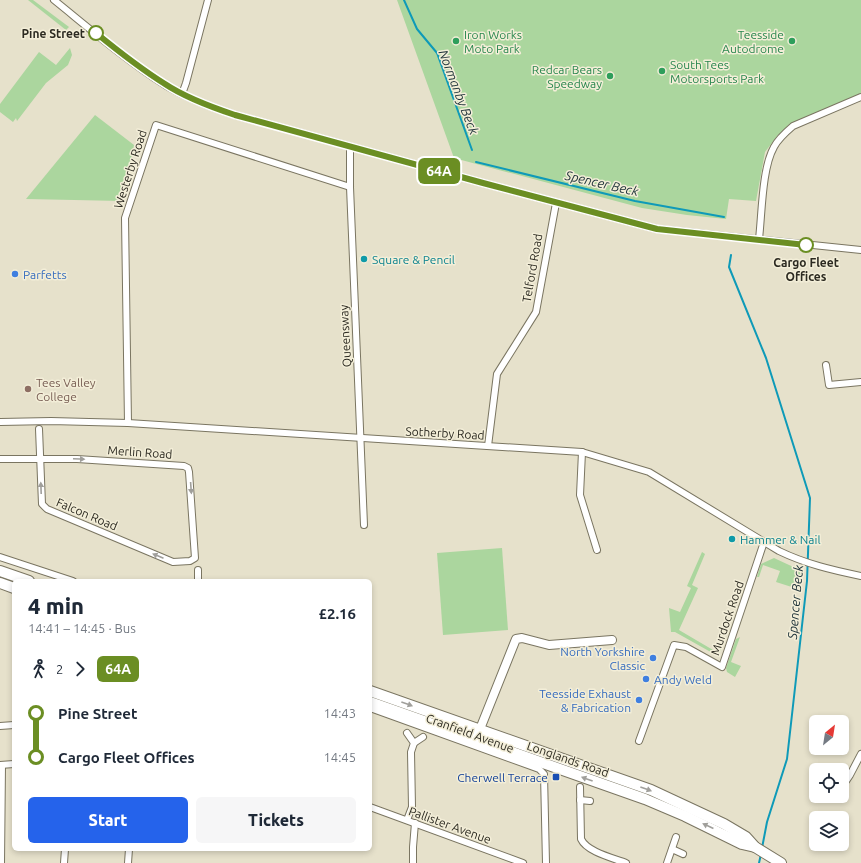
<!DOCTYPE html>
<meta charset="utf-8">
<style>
:root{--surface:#fff;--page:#f6f6f7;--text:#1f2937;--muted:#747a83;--accent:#2563eb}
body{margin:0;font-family:Ubuntu,sans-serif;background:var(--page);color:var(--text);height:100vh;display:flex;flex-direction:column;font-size:15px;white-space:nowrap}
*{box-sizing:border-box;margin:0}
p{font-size:13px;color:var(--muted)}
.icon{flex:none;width:22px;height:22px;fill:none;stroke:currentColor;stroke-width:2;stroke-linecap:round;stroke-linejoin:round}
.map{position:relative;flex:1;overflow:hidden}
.details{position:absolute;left:12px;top:579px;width:360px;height:272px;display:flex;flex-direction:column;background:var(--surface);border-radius:6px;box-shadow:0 2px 6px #0003}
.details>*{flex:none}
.badge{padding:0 8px;border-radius:6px;font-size:14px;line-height:26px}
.needle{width:26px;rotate:30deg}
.controls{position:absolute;left:809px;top:715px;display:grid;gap:8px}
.controls a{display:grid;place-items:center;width:40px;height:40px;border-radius:6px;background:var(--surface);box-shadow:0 2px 6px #0003;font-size:20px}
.map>.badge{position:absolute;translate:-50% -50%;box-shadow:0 0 0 2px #fff}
.legs{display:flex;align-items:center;gap:6px;height:44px;padding:0 16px;font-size:13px}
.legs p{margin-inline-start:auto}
.headline{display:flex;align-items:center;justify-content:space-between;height:68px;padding:0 16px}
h1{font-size:22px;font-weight:800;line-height:30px}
.primary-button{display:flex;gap:8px;margin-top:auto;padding:8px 16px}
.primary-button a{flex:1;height:46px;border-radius:6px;background:var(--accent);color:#fff;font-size:16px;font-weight:800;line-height:46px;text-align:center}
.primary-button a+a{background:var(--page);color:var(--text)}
ul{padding:0 16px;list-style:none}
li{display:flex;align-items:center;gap:14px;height:44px;font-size:15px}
li i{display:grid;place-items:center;width:6px;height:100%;margin:0 5px;background:currentColor}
li i::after{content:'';width:10px;height:10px;margin:-5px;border:3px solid;border-radius:50%;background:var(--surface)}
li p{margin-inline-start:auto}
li:first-child i{background:linear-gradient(#0000 50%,currentColor 0)}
li:last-child i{background:linear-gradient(currentColor 50%,#0000 0)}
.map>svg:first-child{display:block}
.green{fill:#abd69e}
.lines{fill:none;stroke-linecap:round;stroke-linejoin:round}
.stream{stroke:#0e9ab8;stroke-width:2}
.minor-casing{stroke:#7a7561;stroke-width:8}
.tertiary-casing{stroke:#7a7561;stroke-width:10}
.primary-casing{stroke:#7a7561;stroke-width:12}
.minor{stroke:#fff;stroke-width:6}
.tertiary{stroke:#fff;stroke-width:8}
.primary{stroke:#fff;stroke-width:10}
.oneway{fill:#a09f9b}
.line-1-casing{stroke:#fff;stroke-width:9}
.line-1{stroke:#6b8e23;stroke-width:6}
.stop-1-dot{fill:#fff;stroke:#6b8e23;stroke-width:2}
.leisure-dot{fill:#2e9e5b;stroke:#f3eed8;stroke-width:1.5}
.culture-dot{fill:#0f9aa8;stroke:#f3eed8;stroke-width:1.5}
.shop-dot{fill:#3f7fe0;stroke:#f3eed8;stroke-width:1.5}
.education-dot{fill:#8d6e63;stroke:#f3eed8;stroke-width:1.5}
.transit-dot{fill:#1a4fb4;stroke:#f3eed8;stroke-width:1.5}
.labels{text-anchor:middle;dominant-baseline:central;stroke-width:3;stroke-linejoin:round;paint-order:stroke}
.stop-label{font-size:12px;font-weight:bold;fill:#2c2a21;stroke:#f3eed8;text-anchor:end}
.leisure-label{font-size:12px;fill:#27864d;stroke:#f3eed8;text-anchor:start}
.street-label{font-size:12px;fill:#2c2a21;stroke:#f3eed8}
.culture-label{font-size:12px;fill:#0d838f;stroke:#f3eed8;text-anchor:start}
.shop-label{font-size:12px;fill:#366cbe;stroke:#f3eed8;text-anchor:start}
.education-label{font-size:12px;fill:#785e54;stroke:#f3eed8;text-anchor:start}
.transit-label{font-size:12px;fill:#164399;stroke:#f3eed8;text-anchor:end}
.water-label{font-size:13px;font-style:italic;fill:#1d3238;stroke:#f3eed8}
</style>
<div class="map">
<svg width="861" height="863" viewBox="0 0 861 863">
<rect width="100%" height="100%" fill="#e6e1cb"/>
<g class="green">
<polygon points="28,0 33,0 69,27 66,30"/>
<polygon points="397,0 861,0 861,94 778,135 765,152 756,201 729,199 726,219 687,215 642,208 454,158"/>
<polygon points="70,48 72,55 68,65 46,83 17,121 16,118 13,122 0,112 0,104 39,52 56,65"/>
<polygon points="95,115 134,145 122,201 26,199"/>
<polygon points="502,548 508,630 443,635 437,553"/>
<polygon points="702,552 705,554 692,585 698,588 679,630 713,650 715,651 721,649 720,652 716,655 675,632 671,632 669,608 680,612 691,588 687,586"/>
<polygon points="774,558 802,571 798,589 776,582 780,571 763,565 759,577 757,577 761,564"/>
<polygon points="740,637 731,662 741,666 735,677 727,672 726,668 736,639"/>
</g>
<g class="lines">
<g class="stream">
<polyline points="404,0 417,29 437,53 472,150"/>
<polyline points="476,162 635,201 724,217"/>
<polyline points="731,255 729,267 766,358 810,498 807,581 787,759 767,822 762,848"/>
<polyline points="759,863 761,854"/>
</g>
<defs>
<g id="minor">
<path d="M54,0C90,29 126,60 165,85C187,98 211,107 235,115L483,183L657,229L861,250"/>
<polyline points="182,94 186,83 208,0"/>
<polyline points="350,147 350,187 364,525"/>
<path d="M759,239C762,213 762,168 774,147C778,139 786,132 793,126L861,97"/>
<polyline points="826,365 829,385 861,382"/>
<path d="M0,422L51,421L128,423L582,452L649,472L779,551C806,564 832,570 861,576"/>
<polyline points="128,423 125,218 156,125 350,187"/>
<polyline points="488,446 497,374 536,312 556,203"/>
<polyline points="582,452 580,495 597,550"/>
<polyline points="0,459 77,459 184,466 188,468 189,472 195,558 190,561 173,562 47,509 42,504 39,429"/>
<polyline points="0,557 73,581"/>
<polyline points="198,570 198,581"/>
<polyline points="370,708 539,769 544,774 546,863"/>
<polyline points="0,726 14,725"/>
<polyline points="639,741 674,645 686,647 722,667 764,542"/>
<polyline points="414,743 423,737"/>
<polyline points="0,765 14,764"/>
<path d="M580,787L581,839C587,852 613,858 626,863"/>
<polyline points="842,787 850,775 861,754"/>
<polyline points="835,798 836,796"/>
<polyline points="580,800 590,801"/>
<polyline points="370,807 523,863"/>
<polyline points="407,820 412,807 411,752 414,743 407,733"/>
<polyline points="672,849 683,854"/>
<polyline points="1,863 2,765"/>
<polyline points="64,863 65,849"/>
<polyline points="128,863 129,849"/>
<polyline points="413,863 413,847 415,823"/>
<polyline points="667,863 676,837"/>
</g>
<polyline id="tertiary" points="478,734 516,639 522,638 549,645 612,640"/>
<g id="primary">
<polyline points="0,571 29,581"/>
<polyline points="0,583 14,588"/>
<polyline points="370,691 651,790 724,824 746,837 755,847 781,863"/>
<polyline points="370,702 645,799 685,816 742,844 755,847"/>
</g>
</defs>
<use href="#minor" class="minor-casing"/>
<use href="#tertiary" class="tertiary-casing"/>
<use href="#primary" class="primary-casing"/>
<use href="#minor" class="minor"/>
<use href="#tertiary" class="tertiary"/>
<use href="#primary" class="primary"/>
</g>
<defs><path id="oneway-solid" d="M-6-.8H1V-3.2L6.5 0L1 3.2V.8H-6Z"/></defs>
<g class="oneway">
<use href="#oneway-solid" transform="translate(79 459) rotate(2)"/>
<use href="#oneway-solid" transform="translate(41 488) rotate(-92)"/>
<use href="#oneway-solid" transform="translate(191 488) rotate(86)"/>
<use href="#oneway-solid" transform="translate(158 556) rotate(-157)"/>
<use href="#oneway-solid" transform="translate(407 704) rotate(20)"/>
<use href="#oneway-solid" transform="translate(587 779) rotate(-160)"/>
<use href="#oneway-solid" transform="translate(646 789) rotate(20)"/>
<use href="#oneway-solid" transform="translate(708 826) rotate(-155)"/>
</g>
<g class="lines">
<defs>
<path id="line-1" d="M96,33C118,51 141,69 165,84C186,98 211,107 235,115L483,183L657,229L806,245"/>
</defs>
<use href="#line-1" class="line-1-casing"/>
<use href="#line-1" class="line-1"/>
</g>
<g class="stop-1-dot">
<circle cx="96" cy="33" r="7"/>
<circle cx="806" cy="245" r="7"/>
</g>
<g class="leisure-dot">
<circle cx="456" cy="41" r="4"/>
<circle cx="792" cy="41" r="4"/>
<circle cx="662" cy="71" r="4"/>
<circle cx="610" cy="76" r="4"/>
</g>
<g class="culture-dot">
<circle cx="364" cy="259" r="4"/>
<circle cx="732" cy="539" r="4"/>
</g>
<g class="shop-dot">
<circle cx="15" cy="274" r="4"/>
<circle cx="653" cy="658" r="4"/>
<circle cx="646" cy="679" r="4"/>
<circle cx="639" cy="700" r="4"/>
</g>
<circle class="education-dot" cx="28" cy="389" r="4"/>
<rect class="transit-dot" x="552" y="773" width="8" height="8" rx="2"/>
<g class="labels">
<g class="stop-label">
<text x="85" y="33">Pine Street</text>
<text x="806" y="262" text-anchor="middle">Cargo Fleet<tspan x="806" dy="14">Offices</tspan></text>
</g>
<g class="leisure-label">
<text x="464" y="34">Iron Works<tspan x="464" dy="14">Moto Park</tspan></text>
<text x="784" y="34" text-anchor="end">Teesside<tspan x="784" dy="14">Autodrome</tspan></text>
<text x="670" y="64">South Tees<tspan x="670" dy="14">Motorsports Park</tspan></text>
<text x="602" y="69" text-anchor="end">Redcar Bears<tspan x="602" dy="14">Speedway</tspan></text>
</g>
<g class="street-label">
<text transform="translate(130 169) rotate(-72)">Westerby Road</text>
<text transform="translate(532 268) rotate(-80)">Telford Road</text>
<text transform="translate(345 336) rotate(-93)">Queensway</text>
<text transform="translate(445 433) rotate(3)">Sotherby Road</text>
<text transform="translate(140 452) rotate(4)">Merlin Road</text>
<text transform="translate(87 514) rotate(23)">Falcon Road</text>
<text transform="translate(727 618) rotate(-71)">Murdock Road</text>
<text transform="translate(470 733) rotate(20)">Cranfield Avenue</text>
<text transform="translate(568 759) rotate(19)">Longlands Road</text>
<text transform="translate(450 825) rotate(20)">Pallister Avenue</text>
</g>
<g class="culture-label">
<text x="372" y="259">Square &amp; Pencil</text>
<text x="740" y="539">Hammer &amp; Nail</text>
</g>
<g class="shop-label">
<text x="23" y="274">Parfetts</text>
<text x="645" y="651" text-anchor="end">North Yorkshire<tspan x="645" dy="14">Classic</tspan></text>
<text x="654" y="679">Andy Weld</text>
<text x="631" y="693" text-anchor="end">Teesside Exhaust<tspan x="631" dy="14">&amp; Fabrication</tspan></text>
</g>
<g class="education-label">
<text x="36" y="382">Tees Valley<tspan x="36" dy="14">College</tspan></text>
</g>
<g class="transit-label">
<text x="548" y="777">Cherwell Terrace</text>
</g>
<g class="water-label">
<text transform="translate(459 92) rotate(69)">Normanby Beck</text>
<text transform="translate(602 183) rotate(13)">Spencer Beck</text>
<text transform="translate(795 602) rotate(-85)">Spencer Beck</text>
</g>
</g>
</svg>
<div class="controls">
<a><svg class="needle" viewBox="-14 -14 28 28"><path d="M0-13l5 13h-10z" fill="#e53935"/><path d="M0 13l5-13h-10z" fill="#747a83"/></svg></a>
<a><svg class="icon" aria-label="locate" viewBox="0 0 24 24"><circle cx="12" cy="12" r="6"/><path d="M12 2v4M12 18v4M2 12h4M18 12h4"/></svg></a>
<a><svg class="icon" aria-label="layers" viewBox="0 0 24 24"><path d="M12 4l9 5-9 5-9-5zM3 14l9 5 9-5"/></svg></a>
</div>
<b class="badge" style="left:439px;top:171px;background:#6b8e23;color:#fff">64A</b>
<section class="details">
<div class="headline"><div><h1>4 min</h1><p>14:41 – 14:45 · Bus</p></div><b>£2.16</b></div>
<div class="legs"><svg class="icon" aria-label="walk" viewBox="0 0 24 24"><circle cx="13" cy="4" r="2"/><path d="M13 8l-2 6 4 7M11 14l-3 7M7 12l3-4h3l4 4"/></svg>2<svg class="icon" aria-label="forward" viewBox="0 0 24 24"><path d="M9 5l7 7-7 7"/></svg><b class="badge" style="background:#6b8e23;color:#fff">64A</b></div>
<ul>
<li><i style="color:#6b8e23"></i><b>Pine Street</b><p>14:43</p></li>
<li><i style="color:#6b8e23"></i><b>Cargo Fleet Offices</b><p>14:45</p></li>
</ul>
<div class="primary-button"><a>Start</a><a>Tickets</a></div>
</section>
</div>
